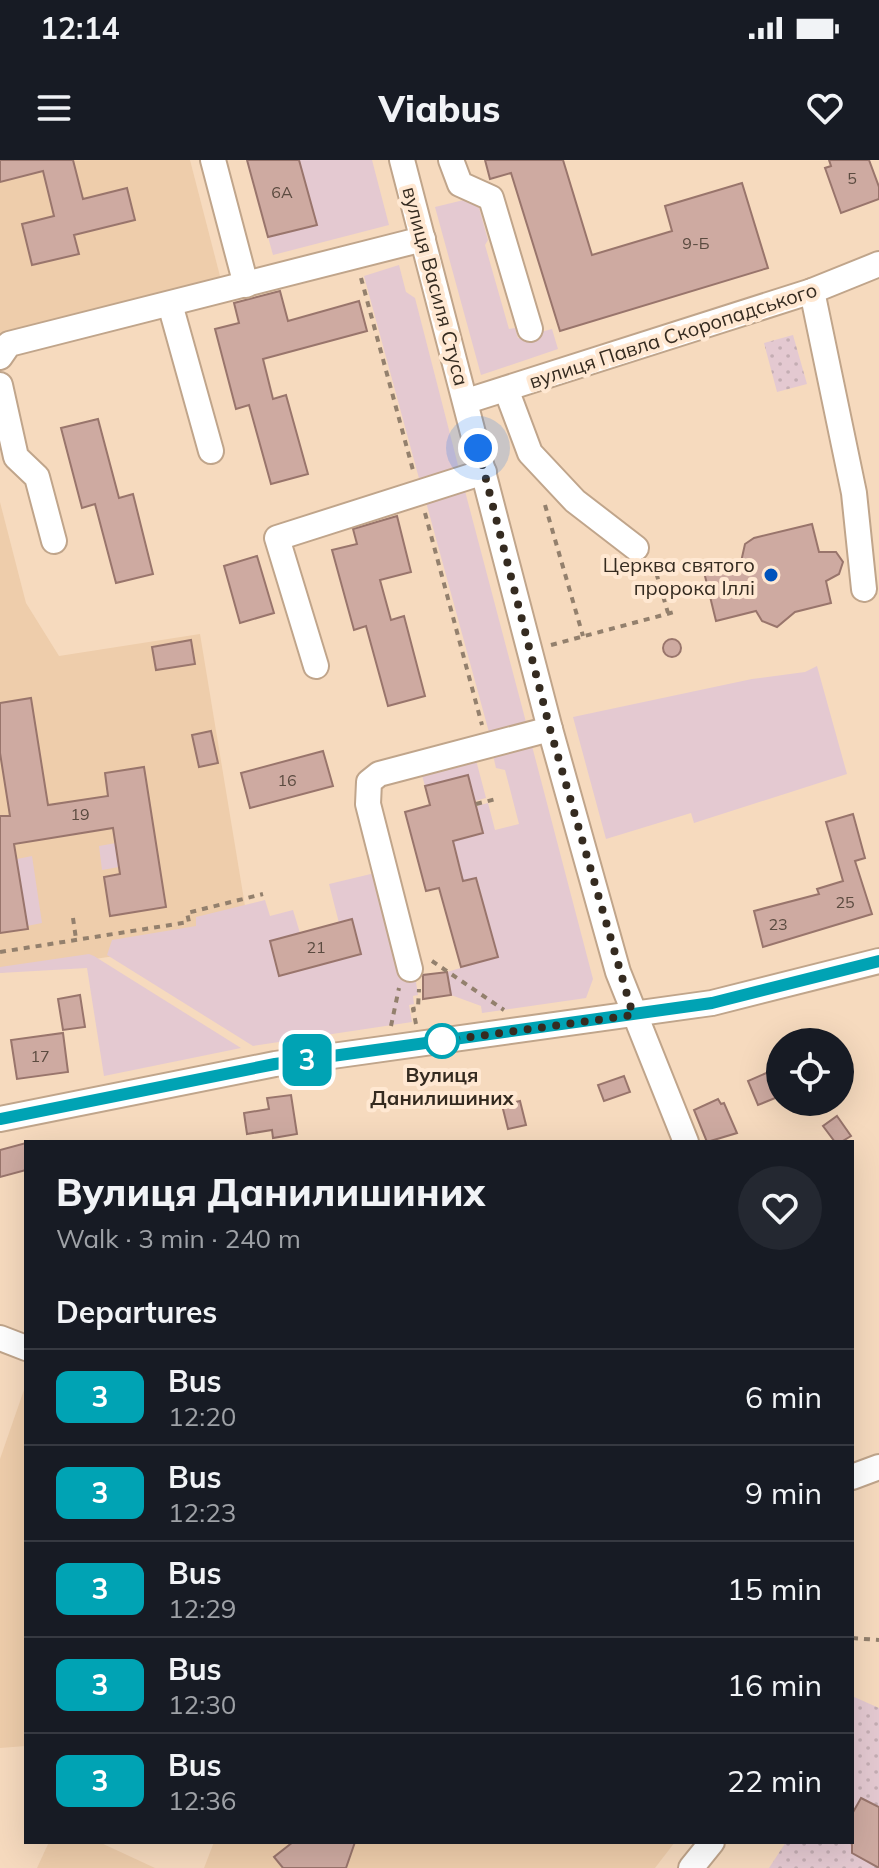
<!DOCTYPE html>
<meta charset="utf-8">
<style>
:root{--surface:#171b24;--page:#242831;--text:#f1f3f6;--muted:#9ea1a6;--line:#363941}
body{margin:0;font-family:Mulish,sans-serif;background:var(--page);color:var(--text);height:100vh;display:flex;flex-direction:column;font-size:30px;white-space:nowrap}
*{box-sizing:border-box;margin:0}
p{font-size:26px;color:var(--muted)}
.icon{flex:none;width:44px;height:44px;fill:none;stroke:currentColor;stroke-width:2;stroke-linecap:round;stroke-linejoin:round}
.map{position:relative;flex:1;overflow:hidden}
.details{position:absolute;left:24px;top:980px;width:830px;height:704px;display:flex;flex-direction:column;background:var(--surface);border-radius:0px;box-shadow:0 8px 32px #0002}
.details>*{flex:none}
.badge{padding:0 16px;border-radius:12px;font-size:28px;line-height:52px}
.buttons{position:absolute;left:766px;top:868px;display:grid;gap:16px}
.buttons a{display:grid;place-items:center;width:88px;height:88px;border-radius:50%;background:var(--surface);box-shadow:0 8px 32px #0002;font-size:40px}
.you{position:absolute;width:40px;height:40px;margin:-20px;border:6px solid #fff;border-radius:50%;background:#1a73e8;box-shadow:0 0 0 12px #1a73e833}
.map>.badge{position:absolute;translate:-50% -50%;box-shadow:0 0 0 4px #fff}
h2{padding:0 32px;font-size:30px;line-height:72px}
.round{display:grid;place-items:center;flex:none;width:84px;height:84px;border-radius:42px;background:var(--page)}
.summary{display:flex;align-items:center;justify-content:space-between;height:136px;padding:0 32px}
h1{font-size:38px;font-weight:800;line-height:60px}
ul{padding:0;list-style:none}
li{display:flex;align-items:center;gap:24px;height:96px;padding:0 32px;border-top:2px solid var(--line)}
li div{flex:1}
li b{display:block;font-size:30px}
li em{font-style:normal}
li .badge{min-width:88px;font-weight:700;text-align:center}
.status{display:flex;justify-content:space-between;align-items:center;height:56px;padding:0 40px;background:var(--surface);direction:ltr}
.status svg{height:22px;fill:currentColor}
header{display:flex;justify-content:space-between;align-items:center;height:104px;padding:0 32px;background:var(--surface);font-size:36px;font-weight:800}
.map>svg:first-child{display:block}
.built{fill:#eecdab}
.grass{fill:#e4c9d1}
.park{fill:url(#park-dots)}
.building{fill:#ceaaa1;stroke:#99756c;stroke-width:2}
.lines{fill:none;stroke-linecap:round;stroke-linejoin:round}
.minor-casing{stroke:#c0a58b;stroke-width:28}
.path{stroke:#93806d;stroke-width:4;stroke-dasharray:6 6;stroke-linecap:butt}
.minor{stroke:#fff;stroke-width:24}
.line-casing{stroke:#fff;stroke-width:18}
.line{stroke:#00a3b4;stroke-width:12}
.walk{stroke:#352b20;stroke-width:8;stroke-dasharray:0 14.4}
.poi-dot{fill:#0053bc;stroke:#ffe8d2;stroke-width:3}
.stop-dot{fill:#fff;stroke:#00a3b4;stroke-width:4}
.labels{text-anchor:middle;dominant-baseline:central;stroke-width:8;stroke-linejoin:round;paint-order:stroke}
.number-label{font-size:16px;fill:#5b4b40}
.street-label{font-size:20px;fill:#352b20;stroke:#ffe8d2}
.poi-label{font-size:20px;fill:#352b20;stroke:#ffe8d2;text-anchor:end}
.stop-label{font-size:20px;font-weight:bold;fill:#352b20;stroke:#ffe8d2}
</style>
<div class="status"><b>12:14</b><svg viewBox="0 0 49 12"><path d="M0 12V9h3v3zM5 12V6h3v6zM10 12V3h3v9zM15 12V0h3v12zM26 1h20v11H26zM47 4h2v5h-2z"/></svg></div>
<header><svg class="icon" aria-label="menu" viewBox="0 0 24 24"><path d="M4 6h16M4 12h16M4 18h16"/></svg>Viabus<svg class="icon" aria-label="heart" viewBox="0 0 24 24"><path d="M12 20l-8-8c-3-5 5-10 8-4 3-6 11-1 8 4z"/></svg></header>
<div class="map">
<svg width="879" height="1708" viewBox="0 0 879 1708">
<defs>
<pattern id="park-dots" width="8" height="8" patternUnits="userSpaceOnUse" patternTransform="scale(2)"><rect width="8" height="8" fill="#e4c9d1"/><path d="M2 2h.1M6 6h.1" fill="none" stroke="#c4adb3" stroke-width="1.8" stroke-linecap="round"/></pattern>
</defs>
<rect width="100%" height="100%" fill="#f6dabe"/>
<g class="built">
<polygon points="0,0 190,0 221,120 0,173"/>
<polygon points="0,342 26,443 59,496 200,474 250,776 0,813"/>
<polygon points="26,1224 26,1586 0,1588 0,1299"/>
<polygon points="49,1682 99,1682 155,1708 37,1708"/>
<polygon points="214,1682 675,1682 655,1708 204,1708"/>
</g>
<g class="grass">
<polygon points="299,0 372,0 389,65 273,95 268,77 317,65"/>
<polygon points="476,37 488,80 485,85 509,169 515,168 518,178 552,169 558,189 481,215 435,47"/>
<polygon points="399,105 406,132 415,138 459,309 420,322 364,116"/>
<polygon points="465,331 527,566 490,576 426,342"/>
<polygon points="817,506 847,614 694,663 691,653 606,679 573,557 752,519 805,512"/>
<polygon points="532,586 593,819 586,838 482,853 481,846 451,835 447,812 497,797 477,718 463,721 453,681 483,673 477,646 488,643 495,670 519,664 505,610 496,608 493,595"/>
<polygon points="476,600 486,638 475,641 468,615 425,626 421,612"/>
<polygon points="116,683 119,707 102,710 99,686"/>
<polygon points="32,696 42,763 27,766 17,699"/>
<polygon points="375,713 415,816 418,835 413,836 414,844 409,845 412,862 253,886 107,795 112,780 196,766 196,757 265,740 270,756 293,750 300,773 270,781 279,815 361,794 352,759 339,763 329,724"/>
<polygon points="89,794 94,796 241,888 104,916 87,808 0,813 0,807"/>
</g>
<g class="park">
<polygon points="793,175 807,224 777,232 764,183"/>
<polygon points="852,1536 879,1548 879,1708 769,1708 786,1682 852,1682"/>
</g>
<g class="building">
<polygon points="0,0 73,0 83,39 127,28 135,60 74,75 79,94 32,105 22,64 54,56 43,11 0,22"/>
<polygon points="247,0 299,0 317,65 268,77"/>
<polygon points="485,0 563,0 592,95 672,71 665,46 742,23 768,108 560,171 511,13 490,19"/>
<polygon points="829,0 869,0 879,27 879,39 841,53 825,8 831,6"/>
<polygon points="280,131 288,161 359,141 367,171 263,199 273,239 286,235 308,314 271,324 249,245 236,249 215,169 239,163 234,143"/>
<polygon points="98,259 119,338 133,334 153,414 116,423 95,344 82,348 61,268"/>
<polygon points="397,356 411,412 380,420 391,460 404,456 425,536 388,546 366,466 354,470 332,390 357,384 353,369"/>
<polygon points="812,364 819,392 836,392 843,402 839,414 826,421 831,443 795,452 777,467 762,461 756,451 716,461 704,412 741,402 745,384 754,378"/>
<polygon points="257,396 274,453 240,463 224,406"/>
<circle cx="672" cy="488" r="9"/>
<polygon points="191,480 195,504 156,510 152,487"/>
<polygon points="31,538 48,645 108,636 105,613 144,607 166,747 110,756 104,717 120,714 113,668 39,680 14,684 28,769 0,773 0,656 10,656 0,593 0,543"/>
<polygon points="211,571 218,603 199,607 192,575"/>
<polygon points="323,591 333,626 250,648 241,613"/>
<polygon points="468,615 483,673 453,681 463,721 476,718 498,797 461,807 439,728 426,731 405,652 430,645 425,626"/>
<polygon points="853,654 865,698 855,701 872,754 763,787 754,751 819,734 817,729 843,721 826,662"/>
<polygon points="352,759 361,794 279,816 270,781"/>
<polygon points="447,812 451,835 423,839 423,815"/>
<polygon points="80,835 85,867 63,870 58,839"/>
<polygon points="63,873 68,912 17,919 11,880"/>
<polygon points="780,907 780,936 758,945 748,921"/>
<polygon points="624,916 630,932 604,941 598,925"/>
<polygon points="291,935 297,974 273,978 272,970 247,974 244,953 269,949 267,938"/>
<polygon points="718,939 721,944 724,943 737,973 707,982 694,950"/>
<polygon points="520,941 526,965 508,969 502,945"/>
<polygon points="837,956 851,976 841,982 835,982 823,966"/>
<polygon points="26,983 26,1010 0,1017 0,990"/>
<polygon points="861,1638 879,1647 879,1708 852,1693 852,1654"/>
<polygon points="293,1682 355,1682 346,1708 283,1708 274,1697"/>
</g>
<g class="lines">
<defs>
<g id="minor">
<polyline points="213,0 246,125"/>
<polyline points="402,0 550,569 618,812 686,982"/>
<polyline points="451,0 460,24 491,38 530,169"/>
<polyline points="812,131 854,333 864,429"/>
<polyline points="170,144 211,291"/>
<polyline points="0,197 9,184 423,79"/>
<polyline points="0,225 16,297 37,317 54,381"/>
<polyline points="506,229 530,293 575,341 636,388"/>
<polyline points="467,241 812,131 879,104"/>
<polyline points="316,506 277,378 484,312"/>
<polyline points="410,809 368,644 369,622 379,614 550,569"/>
<polyline points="0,959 275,904 712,843 879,801"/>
<polyline points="0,1178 26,1188"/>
<polyline points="852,1317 879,1307"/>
<polyline points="691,1708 712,1682"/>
</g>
</defs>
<use href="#minor" class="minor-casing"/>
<g class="path">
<polyline points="361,118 414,314"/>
<polyline points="545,345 583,476"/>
<polyline points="425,353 482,565"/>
<polyline points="653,402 668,453"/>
<polyline points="551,485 678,451"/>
<polyline points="476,644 496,639"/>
<polyline points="73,758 76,779"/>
<polyline points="0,792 189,762 187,753 263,734"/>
<polyline points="432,801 504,850"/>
<polyline points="416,864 413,849 418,848 419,829"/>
<polyline points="391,866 399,828"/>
<polyline points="852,1478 879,1480"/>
</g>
<use href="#minor" class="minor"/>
</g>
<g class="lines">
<defs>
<polyline id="line" points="0,959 275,904 712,843 879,801"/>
</defs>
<use href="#line" class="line-casing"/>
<use href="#line" class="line"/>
<polyline class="walk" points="442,881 633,855 550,569 478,288"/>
</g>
<circle class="poi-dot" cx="771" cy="415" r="8"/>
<circle class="stop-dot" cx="442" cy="881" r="16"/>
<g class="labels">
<g class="number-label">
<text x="852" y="18">5</text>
<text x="282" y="32">6А</text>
<text x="696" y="83">9-Б</text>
<text x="287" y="620">16</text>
<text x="80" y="654">19</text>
<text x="845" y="742">25</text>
<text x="778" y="764">23</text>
<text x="316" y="787">21</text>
<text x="40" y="896">17</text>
</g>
<g class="street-label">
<text transform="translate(436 126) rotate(75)">вулиця Василя Стуса</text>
<text transform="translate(673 175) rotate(-18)">вулиця Павла Скоропадського</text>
</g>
<g class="poi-label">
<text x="755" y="404">Церква святого<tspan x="755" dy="23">пророка Іллі</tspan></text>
</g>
<g class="stop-label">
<text x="442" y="914">Вулиця<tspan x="442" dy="23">Данилишиних</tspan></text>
</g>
</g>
</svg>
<div class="buttons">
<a><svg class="icon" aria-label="locate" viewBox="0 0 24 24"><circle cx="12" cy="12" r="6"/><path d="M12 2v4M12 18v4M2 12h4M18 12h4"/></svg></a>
</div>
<div class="you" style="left:478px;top:288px"></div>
<b class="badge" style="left:307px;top:900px;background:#00a3b4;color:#fff">3</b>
<section class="details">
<div class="summary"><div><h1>Вулиця Данилишиних</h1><p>Walk · 3 min · 240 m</p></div><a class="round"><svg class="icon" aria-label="heart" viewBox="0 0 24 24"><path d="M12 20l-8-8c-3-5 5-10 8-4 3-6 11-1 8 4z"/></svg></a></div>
<h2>Departures</h2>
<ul>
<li><span class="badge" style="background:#00a3b4;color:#fff">3</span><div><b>Bus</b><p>12:20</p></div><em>6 min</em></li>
<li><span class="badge" style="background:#00a3b4;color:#fff">3</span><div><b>Bus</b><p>12:23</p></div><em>9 min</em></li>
<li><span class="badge" style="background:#00a3b4;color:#fff">3</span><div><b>Bus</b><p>12:29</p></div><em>15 min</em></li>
<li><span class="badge" style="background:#00a3b4;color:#fff">3</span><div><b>Bus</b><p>12:30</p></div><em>16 min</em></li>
<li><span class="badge" style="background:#00a3b4;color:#fff">3</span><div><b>Bus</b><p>12:36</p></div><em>22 min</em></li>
</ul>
</section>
</div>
